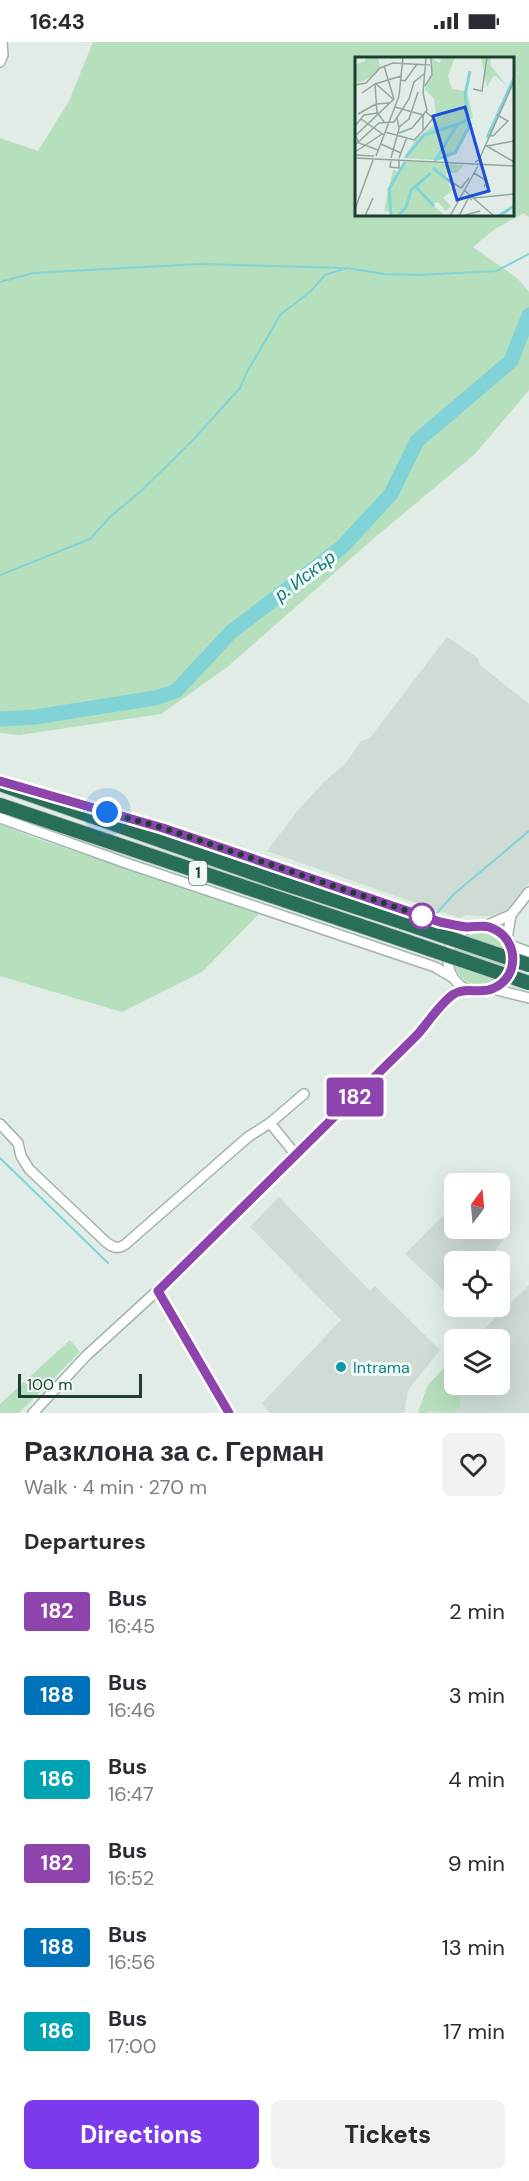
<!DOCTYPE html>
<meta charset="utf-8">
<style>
:root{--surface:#fff;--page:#f2f2f3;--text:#2b2b33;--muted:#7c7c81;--accent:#7c3aed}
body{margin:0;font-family:"DM Sans",sans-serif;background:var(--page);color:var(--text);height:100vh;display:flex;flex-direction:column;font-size:22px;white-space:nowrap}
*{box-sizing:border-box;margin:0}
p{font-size:20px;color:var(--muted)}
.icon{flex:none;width:33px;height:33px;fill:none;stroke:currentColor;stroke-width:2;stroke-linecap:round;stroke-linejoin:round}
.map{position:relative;height:1371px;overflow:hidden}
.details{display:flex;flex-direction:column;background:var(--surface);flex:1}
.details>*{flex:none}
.badge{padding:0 12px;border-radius:4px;font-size:21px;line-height:39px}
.needle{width:39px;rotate:16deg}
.controls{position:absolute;left:444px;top:1131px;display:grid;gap:12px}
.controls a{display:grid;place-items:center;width:66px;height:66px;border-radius:9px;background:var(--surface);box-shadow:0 6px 24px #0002;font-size:30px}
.scale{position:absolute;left:18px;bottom:15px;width:124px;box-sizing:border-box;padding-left:6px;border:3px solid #1f3e33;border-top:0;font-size:16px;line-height:21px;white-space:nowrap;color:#1f3e33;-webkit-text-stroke:4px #f1f9f4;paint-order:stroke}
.you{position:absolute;width:30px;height:30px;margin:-15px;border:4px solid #fff;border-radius:50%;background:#1a73e8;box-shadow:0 0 0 9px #1a73e833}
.map>.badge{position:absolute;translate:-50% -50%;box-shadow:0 0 0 3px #fff}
h2{padding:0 24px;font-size:22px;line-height:54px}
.round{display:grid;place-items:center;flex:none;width:63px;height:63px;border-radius:9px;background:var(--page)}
.headline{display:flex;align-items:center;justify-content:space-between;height:102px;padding:0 24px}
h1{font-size:28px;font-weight:800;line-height:45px}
.cta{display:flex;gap:12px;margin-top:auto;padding:12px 24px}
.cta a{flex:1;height:69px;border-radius:9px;background:var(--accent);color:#fff;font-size:24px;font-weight:800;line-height:69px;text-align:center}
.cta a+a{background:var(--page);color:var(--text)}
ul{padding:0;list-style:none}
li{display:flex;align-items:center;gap:18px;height:84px;padding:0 24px}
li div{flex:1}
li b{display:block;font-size:22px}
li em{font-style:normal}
li .badge{min-width:66px;font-weight:700;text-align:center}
.status{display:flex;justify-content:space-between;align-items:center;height:42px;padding:0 30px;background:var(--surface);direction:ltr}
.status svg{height:16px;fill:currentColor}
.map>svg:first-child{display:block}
.built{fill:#cedcd4}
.green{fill:#b6e0bd;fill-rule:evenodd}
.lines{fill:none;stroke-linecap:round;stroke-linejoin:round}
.stream{stroke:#82d3d7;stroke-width:2}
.river{stroke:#82d3d7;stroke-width:15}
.minor-casing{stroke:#a2b4ac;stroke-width:12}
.highway-casing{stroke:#c0c9c6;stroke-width:16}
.minor{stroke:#fff;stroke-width:9}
.highway{stroke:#286e58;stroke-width:14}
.highway-bridge-casing{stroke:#c0c9c6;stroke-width:16;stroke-linecap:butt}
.highway-bridge{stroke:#286e58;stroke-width:14}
.line-casing{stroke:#fff;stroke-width:14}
.line{stroke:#8e44ad;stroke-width:9}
.walk{stroke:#1f3e33;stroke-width:6;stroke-dasharray:0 10.8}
.stop-dot{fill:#fff;stroke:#8e44ad;stroke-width:3}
.culture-dot{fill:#0f9aa8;stroke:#f1f9f4;stroke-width:2}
.labels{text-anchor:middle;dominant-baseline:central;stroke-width:6;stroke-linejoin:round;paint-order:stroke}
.shield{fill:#f1f9f4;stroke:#5e766d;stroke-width:1.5}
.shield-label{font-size:15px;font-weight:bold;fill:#1f3e33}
.culture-label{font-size:16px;fill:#0d838f;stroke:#f1f9f4;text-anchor:start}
.water-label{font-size:18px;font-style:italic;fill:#137a80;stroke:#f1f9f4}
.inset-river{fill:none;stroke:#82d3d7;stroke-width:3}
.inset-road{fill:none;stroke:#93a69e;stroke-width:1.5}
.view{fill:#1d4ed8;fill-opacity:0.15;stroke:#1d4ed8;stroke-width:3}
.inset-edge{fill:none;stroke:#1f3e33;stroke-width:3}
</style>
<div class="status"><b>16:43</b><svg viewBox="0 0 49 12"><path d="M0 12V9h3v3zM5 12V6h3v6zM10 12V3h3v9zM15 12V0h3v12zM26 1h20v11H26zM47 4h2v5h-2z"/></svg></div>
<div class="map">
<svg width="529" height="1371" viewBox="0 0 529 1371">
<rect width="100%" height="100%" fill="#e0ece5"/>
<g class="built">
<polygon points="447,595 478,616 480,623 529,662 529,840 507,869 498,875 467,873 459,876 267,809 299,767 324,740 345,722 361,699 370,696"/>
<polygon points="279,1155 370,1249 375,1244 440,1308 408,1348 404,1371 269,1371 262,1361 341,1278 250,1185"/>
<polygon points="454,1162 454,1186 500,1186 500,1174 512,1187 487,1219 454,1220 454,1258 405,1212"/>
<polygon points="529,1243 529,1371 418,1371 428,1343 454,1316 454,1342 500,1342 500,1298 474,1297"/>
</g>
<g class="green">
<path d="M93,0H529V175L524,171L495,187L473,205L517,236L529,250V348L475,412L373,497L226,626L161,672L19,693L0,691V96L38,109L69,59ZM356,16H512V172H356Z"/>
<polygon points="0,782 32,795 260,871 202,930 122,970 0,934"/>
<circle cx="480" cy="917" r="26"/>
<polygon points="70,1298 80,1310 19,1371 0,1371 0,1362"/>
<polygon points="454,1316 454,1324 443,1336 460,1355 460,1364 454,1371 427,1369 426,1371 418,1371 428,1343"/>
</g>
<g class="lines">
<g class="stream">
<polyline points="0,240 33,231 200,222 344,226"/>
<polyline points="0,533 90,497 111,474 141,449 192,399 240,346 247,330 281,272 311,249 325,233 347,226 384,232 418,233 496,229 529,212"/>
<polyline points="435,873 454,852 529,789"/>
<polyline points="0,1116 108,1221"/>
</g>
<polyline class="river" points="0,677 35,675 155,656 176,649 231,590 341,506 391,452 417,399 511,319 529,273"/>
<defs>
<g id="minor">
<polyline points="0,20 3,13 2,0"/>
<path d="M67,760L163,786L440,880C449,882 457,884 467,885C486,886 504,882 512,906C514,914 514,922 511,929C507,939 498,946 487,949C447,957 431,901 471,885"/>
<polyline points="0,776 126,821 435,925 452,935"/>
<polyline points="485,884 511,873 529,850"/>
<polyline points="507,897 511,873"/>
<polyline points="510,903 529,910"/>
<polyline points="493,947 529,956"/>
<polyline points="270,1081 304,1052"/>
<path d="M0,1082L18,1101L21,1114L29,1127L106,1200C114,1207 121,1207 128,1200L248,1095L270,1081L296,1113"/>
<polyline points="157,1249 229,1371"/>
<polyline points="33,1371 86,1314 157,1249 417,994 451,953 468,947"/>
</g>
<g id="highway">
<polyline points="0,742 270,837 402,880"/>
<polyline points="0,763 397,896"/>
</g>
</defs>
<use href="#minor" class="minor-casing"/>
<use href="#highway" class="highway-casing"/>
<use href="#minor" class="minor"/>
<use href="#highway" class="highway"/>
<defs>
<g id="highway-bridge">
<polyline points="402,880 529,923"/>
<polyline points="397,896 529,941"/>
</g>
</defs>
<use href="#highway-bridge" class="highway-bridge-casing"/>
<use href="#highway-bridge" class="highway-bridge"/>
</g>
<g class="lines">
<defs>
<path id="line" d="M0,739L163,786L440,880C449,882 458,884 467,885C477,885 485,882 494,887C519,899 519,935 494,946C481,953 467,944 454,952C442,959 427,982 417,993L158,1249L229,1371"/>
</defs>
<use href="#line" class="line-casing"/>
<use href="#line" class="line"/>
<polyline class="walk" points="107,770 163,786 422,874"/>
</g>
<circle class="stop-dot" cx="422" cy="874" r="12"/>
<circle class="culture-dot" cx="341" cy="1325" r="6"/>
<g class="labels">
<rect class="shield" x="189" y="819" width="18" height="24" rx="4.5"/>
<g class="shield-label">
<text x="198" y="831">1</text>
</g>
<g class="culture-label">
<text x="353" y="1325">Intrama</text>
</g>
<g class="water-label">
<text transform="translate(305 534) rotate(-37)">р. Искър</text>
</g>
</g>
<g transform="translate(355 15)">
<rect width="159" height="159" fill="#e0ece5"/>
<path d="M10,0H23L25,11L13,22L0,27V7L10,4ZM86,0H100L93,19L97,32L112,34L118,61L110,63L118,67L99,97L79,103L49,101L60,83L82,65L79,42L70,32L77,20V2L85,6ZM135,0L136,9L151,28L139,18L132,30L126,1ZM51,104L109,108L102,116H92L89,121L98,133L88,141L96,149L91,154L83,145L77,147L90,159H36V155L29,154L38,113L43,114Z" fill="#b6e0bd"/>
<path class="inset-river" d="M132,81L159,21M51,100L69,78L103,67M81,102L102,68L114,62M79,103L100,96L114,70L110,38L115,14M78,111L100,129M60,129L79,149M36,159L34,132L50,105M43,159L51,150L56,133L76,116M144,159L159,149"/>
<path class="inset-road" d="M46,23L50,24L62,7M20,26L38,42M20,27L22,55L29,65M0,28L11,26L25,11L38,6L75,8M70,29L77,18L76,0M118,32L127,34L132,0M7,36L20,27L46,19M40,50L68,58L57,71L44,76M3,57L21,47L34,46M6,62L29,78M0,69L9,58L23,56M44,70L54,62L63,35M69,73L78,61L71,55M30,75L59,83L68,74V58L72,53L68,36L71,0M0,78L4,86L23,93M134,78L138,79L153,64L142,58M0,79L39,42L29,9M26,87L46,96M0,88L24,66L39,65L54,42L59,25L69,17M130,88L159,105M132,89L159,84M0,95L27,77M0,98L19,99M21,99L44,39L48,0M0,101L159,109M36,101L44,72L42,60M44,101L52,80M36,104L35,110L44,111V104M120,105L124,103L159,24M119,116L132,124L129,130M92,122L106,131L114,121M109,133L139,159M118,141L159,137M0,152L18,103M10,159L18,141M95,159L123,109M104,159L114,140L117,143M107,159L125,154"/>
<path class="view" d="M110,50L134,134L102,143L78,59Z"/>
<rect width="159" height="159" class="inset-edge"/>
</g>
</svg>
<div class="controls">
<a><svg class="needle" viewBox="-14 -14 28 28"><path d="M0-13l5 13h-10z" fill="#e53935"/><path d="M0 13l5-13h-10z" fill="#7c7c81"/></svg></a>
<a><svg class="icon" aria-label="locate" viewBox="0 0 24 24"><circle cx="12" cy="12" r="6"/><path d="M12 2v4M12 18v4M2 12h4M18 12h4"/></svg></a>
<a><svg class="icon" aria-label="layers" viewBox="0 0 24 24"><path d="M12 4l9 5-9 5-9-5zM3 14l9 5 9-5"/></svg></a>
</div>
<div class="scale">100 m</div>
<div class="you" style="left:107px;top:770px"></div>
<b class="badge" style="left:355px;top:1055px;background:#8e44ad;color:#fff">182</b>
</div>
<section class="details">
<div class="headline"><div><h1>Разклона за с. Герман</h1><p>Walk · 4 min · 270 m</p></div><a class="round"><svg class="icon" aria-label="heart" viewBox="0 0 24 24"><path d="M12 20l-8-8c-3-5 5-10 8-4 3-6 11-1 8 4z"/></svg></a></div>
<h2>Departures</h2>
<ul>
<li><span class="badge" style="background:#8e44ad;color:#fff">182</span><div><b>Bus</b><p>16:45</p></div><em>2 min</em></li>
<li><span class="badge" style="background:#0072bc;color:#fff">188</span><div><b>Bus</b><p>16:46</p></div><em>3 min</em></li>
<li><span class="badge" style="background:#00a3b4;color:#fff">186</span><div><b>Bus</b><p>16:47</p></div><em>4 min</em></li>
<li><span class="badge" style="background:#8e44ad;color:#fff">182</span><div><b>Bus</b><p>16:52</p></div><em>9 min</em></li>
<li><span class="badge" style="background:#0072bc;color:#fff">188</span><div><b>Bus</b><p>16:56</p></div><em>13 min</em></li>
<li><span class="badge" style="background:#00a3b4;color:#fff">186</span><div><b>Bus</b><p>17:00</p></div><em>17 min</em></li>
</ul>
<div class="cta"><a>Directions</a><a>Tickets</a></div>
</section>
